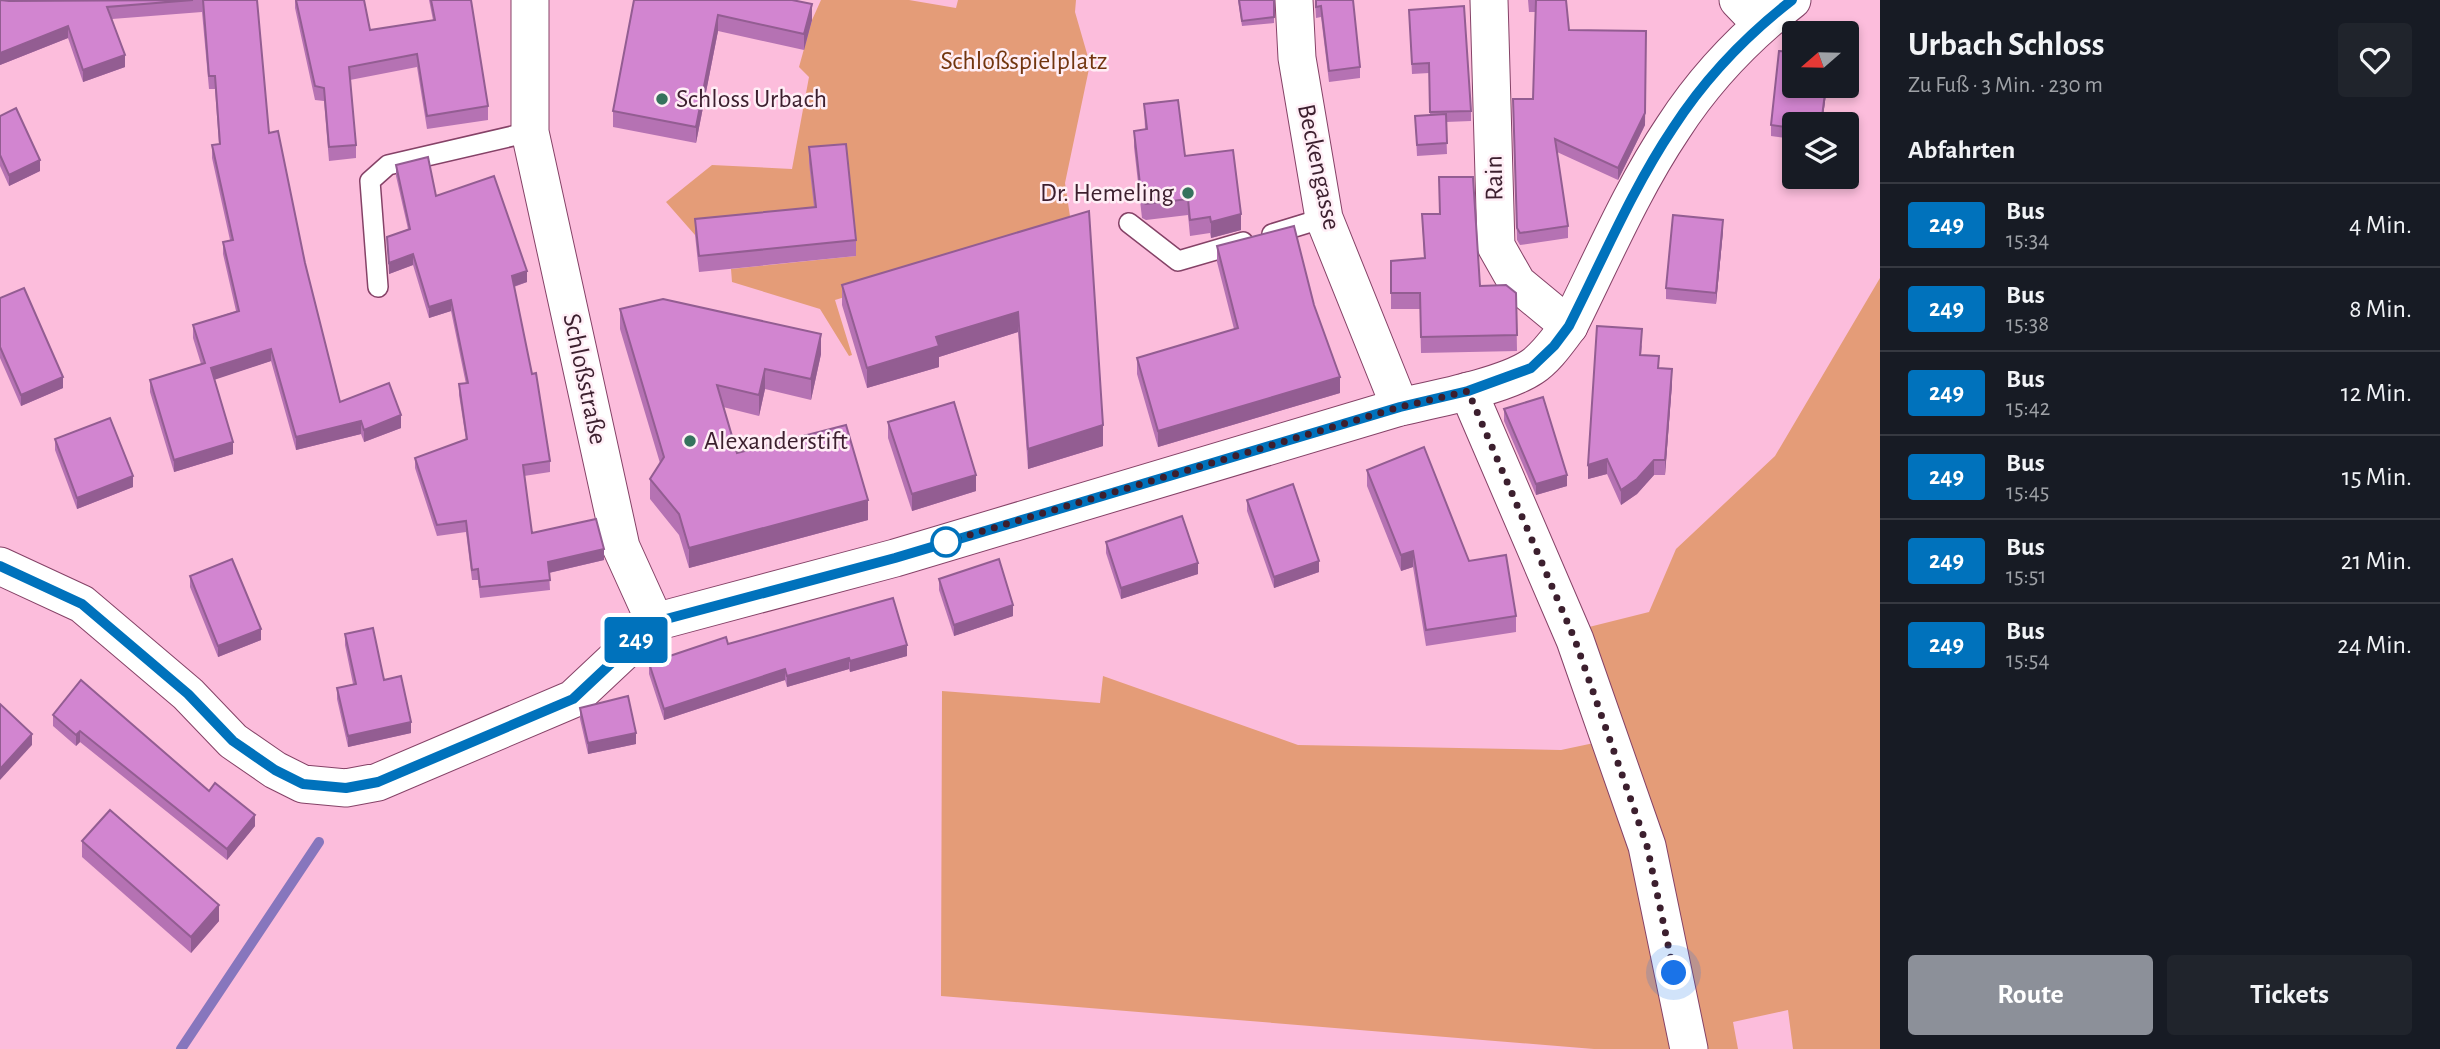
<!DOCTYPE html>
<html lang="de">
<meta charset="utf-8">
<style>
:root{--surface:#171b24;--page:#20242c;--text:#f1f3f6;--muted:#9ea1a6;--line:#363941;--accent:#8c9099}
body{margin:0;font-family:"Alegreya Sans",sans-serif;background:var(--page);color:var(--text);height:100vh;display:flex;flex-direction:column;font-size:26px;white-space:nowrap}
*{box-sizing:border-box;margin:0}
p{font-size:23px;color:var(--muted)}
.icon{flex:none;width:38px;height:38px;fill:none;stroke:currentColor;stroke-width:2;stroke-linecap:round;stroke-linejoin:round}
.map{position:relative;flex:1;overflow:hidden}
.side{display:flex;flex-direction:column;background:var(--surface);width:560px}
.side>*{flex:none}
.badge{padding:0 14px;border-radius:5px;font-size:24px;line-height:46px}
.needle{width:46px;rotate:250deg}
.controls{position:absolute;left:1782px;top:21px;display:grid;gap:14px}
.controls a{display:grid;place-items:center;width:77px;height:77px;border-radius:7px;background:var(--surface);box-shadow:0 4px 10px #0003;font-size:35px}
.you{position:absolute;width:35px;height:35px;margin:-18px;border:5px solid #fff;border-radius:50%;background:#1a73e8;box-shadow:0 0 0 10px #1a73e833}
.map>.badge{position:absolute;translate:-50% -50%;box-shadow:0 0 0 4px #fff}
h2{padding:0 28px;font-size:26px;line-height:63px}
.round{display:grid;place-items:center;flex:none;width:74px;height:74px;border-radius:7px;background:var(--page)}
.head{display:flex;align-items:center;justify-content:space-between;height:119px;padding:0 28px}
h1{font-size:33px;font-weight:600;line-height:52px}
.primary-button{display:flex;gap:14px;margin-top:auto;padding:14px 28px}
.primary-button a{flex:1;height:80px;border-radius:7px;background:var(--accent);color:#fff;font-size:28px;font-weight:600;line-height:80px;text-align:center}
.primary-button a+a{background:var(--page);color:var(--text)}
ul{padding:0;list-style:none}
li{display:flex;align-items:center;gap:21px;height:84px;padding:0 28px;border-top:2px solid var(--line)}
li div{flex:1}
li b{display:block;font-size:26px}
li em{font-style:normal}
li .badge{min-width:77px;font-weight:700;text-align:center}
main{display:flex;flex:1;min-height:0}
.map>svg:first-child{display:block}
.green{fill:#e49c78}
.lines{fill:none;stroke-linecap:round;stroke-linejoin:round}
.stream{stroke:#8776bd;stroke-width:10}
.lane-casing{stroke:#854267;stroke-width:22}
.street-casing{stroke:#854267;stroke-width:39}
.lane{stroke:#fff;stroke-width:19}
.street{stroke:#fff;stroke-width:37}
.wall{fill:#b572b3}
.shaded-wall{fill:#935d92}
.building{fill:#d285d0;stroke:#935d92;stroke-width:2}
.line-casing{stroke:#fff;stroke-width:16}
.line{stroke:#0072bc;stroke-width:10}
.walk{stroke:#3c1f2e;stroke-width:7;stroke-dasharray:0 12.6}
.poi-dot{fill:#36725d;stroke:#ffeef6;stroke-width:2.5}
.stop-dot{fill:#fff;stroke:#0072bc;stroke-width:3.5}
.labels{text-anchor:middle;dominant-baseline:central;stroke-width:5;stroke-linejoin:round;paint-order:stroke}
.park-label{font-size:26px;fill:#72350f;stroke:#ffeef6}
.poi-label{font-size:26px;fill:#3c1f2e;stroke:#ffeef6;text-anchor:start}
.street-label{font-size:26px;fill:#3c1f2e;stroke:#ffeef6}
</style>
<main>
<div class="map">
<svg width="1880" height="1049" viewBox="0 0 1880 1049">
<rect width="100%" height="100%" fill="#fcbddc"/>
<g class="green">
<polygon points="821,0 909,0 956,8 958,0 1076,0 1075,12 1090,64 1065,183 1071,223 968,259 835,300 852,355 849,356 820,309 732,282 731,269 856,256 816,223 695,235 666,202 712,165 792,169 809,77 799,67 812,20"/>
<polygon points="1880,278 1880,1049 1793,1049 1788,1010 1733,1022 1738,1049 1694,1049 1581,629 1649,612 1676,549 1775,456"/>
<polygon points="1103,676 1298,745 1561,750 1594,743 1626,837 1674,1049 1594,1049 941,996 942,691 1100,703"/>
</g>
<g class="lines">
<polyline class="stream" points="181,1049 319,842"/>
<defs>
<g id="lane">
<polyline points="1129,223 1178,261 1243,242"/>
<polyline points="1272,234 1324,218"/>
<polyline points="378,287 370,181 388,165 530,132"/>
</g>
<g id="street">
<polyline points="530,0 530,132 621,547 655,622"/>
<polyline points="1294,0 1297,58 1324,218 1400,407"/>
<polyline points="1489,0 1496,246 1517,283 1569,326"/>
<polyline points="1738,0 1761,24"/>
<polyline points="1468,391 1575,640 1647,846 1689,1049"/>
<path d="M0,566L82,604L188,694L233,741L275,770L303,784L346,788L378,782L573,699L655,622L895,558L1400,407C1435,399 1504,386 1532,367C1547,357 1558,340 1569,326C1602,260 1632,189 1673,128C1704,80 1747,35 1792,0"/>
</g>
</defs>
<use href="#lane" class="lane-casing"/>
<use href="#street" class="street-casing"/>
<use href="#lane" class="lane"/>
<use href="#street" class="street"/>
</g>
<g class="wall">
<polygon points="0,0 257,0 269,133 305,263 340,402 401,428 364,442 361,434 296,450 271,361 214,379 233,454 174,472 150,392 150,380 201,364 193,338 193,325 236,311 223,254 223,242 230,240 212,158 212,145 219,144 215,89 209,89 202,12 112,19 125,67 83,82 68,38 0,65"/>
<polygon points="295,0 364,0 370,30 433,20 429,0 471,0 488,106 488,120 427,129 417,67 350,80 356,145 356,158 329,161 324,101 315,100 295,8"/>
<polygon points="634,0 812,20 804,50 718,31 696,143 613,127 613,111"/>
<polygon points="1238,0 1274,0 1274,23 1242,26"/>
<polygon points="1315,0 1353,0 1360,67 1360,78 1329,82 1321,17 1316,18"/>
<polygon points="1528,0 1566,0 1569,30 1645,125 1618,180 1557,152 1568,226 1568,238 1520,245 1517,240 1513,99 1533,99 1535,12 1529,12"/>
<polygon points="1409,10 1471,111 1471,121 1446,122 1447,154 1417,156 1415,116 1430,115 1429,73 1412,74"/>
<polygon points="1794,86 1827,86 1822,124 1794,124 1794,139 1771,136 1771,125"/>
<polygon points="1144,104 1185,156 1241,230 1211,238 1210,233 1190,236 1188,215 1146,220 1142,218 1134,147 1134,131 1145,129"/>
<polygon points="0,116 40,171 9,186 0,166"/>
<polygon points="809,147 856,240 856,256 699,272 695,235 695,219 814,207 809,163"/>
<polygon points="396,165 436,196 527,282 514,287 550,461 550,472 524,476 532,533 604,560 549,573 550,590 480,598 478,580 472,580 466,532 437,536 415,468 415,458 466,440 459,395 459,384 466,384 451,311 429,318 413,265 389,274 387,237 408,229 396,176"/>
<polygon points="1089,211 1103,446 1028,469 1018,332 939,357 939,367 867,388 842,305 842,285"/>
<polygon points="1422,214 1480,286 1516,293 1517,351 1421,353 1420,309 1391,309 1391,261 1424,258"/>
<polygon points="1723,231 1716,304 1666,299 1666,288"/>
<polygon points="1217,246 1314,305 1340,393 1158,447 1137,374 1137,358 1234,329 1217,262"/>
<polygon points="0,298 63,388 21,406 0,358"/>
<polygon points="620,309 821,354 811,400 765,389 759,416 723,407 737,453 868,520 689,568 679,535 650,499 650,479 660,463 620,329"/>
<polygon points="1642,344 1641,355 1659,369 1672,384 1665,475 1654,475 1637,494 1621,505 1607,474 1588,479"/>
<polygon points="1504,409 1567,486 1536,495 1504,421"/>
<polygon points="888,422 976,491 912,511 888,438"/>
<polygon points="55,439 133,487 77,509 55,450"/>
<polygon points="1367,470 1469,561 1516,616 1516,632 1426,646 1413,567 1401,571 1367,486"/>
<polygon points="1247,500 1319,572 1274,588 1247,511"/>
<polygon points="1106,542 1198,574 1121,599 1106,553"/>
<polygon points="190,576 261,640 218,657 190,587"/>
<polygon points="939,579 1013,616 954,636 939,590"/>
<polygon points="345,634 384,680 411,733 348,747 337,699 337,688 353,684 345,645"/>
<polygon points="728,644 907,656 850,672 849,669 787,687 785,680 664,720 649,674 649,663"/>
<polygon points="580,708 636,744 588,754 580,719"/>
<polygon points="53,715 209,791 255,826 227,860 80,742 76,746 53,726"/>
<polygon points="82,841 219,921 191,953 82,857"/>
</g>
<g class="shaded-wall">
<polygon points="812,4 812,20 804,50 804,34"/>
<polygon points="718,15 718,31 696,143 696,127"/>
<polygon points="68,26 68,38 0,65 0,53"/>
<polygon points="1646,43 1645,125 1618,180 1618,168"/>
<polygon points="125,55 125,67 83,82 83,70"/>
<polygon points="1826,86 1827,86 1822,124 1821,124"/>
<polygon points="40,160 40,171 9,186 9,175"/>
<polygon points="1241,214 1241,230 1211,238 1211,222"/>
<polygon points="1723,220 1723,231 1716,304 1716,293"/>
<polygon points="413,254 413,265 389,274 389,263"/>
<polygon points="527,271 527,282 512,287 512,276"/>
<polygon points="451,300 451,311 429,318 429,307"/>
<polygon points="1018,312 1018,332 939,357 939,367 867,388 867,368 936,337"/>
<polygon points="821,334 821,354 811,400 811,379"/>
<polygon points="271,349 271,361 211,381 211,368"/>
<polygon points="765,369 765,389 759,416 759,395"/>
<polygon points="1672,369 1672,384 1665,475 1665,460"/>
<polygon points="63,377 63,388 21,406 21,395"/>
<polygon points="1340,377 1340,393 1158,447 1158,431"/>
<polygon points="401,415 401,428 364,442 364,430"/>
<polygon points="361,421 361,434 296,450 296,437"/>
<polygon points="1103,425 1103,446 1028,469 1028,449"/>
<polygon points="233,442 233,454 174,472 174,460"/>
<polygon points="1607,459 1607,474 1588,479 1588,465"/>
<polygon points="1654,460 1654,475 1637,494 1621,505 1621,490"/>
<polygon points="976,475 976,491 912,511 912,494"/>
<polygon points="1567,475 1567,486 1536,495 1536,484"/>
<polygon points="133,476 133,487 77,509 77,498"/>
<polygon points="868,500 868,520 689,568 689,548"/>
<polygon points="604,549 604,560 548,573 548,562"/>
<polygon points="1413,551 1413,567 1401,571 1401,555"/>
<polygon points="1319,561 1319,572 1274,588 1274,577"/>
<polygon points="1198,563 1198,574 1121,599 1121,588"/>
<polygon points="1013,605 1013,616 954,636 954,625"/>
<polygon points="261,629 261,640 218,657 218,646"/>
<polygon points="907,645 907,656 850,672 850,661"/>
<polygon points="849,658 849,669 787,687 787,676"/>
<polygon points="785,669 785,680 664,720 664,709"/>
<polygon points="411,722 411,733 348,747 348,736"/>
<polygon points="80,731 80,742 76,746 76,735"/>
<polygon points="636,733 636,744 588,754 588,743"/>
<polygon points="32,734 32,745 0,780 0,769"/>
<polygon points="255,815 255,826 227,860 227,849"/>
<polygon points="219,905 219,921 191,953 191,937"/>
</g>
<g class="building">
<polygon points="0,0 9,1 193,0 107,7 125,55 83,70 68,26 0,53"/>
<polygon points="203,0 257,0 269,133 278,131 305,263 340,402 389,383 401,415 364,430 361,421 296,437 271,349 211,368 233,442 174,460 150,380 205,363 193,325 239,311 223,242 233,240 212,145 220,144 215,76 209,76"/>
<polygon points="296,0 364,0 370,30 435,20 431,0 471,0 488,106 427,116 417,54 349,67 356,145 329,147 324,88 315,86"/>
<polygon points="634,0 792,0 812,4 804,34 718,15 696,127 613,111"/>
<polygon points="1239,0 1274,0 1274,17 1242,21"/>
<polygon points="1316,0 1353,0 1360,67 1329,71 1321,6 1316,7"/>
<polygon points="1536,0 1566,0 1569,30 1646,31 1645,113 1618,168 1555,139 1568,226 1520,233 1517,228 1513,99 1533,99"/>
<polygon points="1464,6 1471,111 1430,112 1429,63 1412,64 1409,10"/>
<polygon points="1779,51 1794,52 1794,86 1826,86 1821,124 1794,124 1794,128 1771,125"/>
<polygon points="1178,100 1185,156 1233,150 1241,214 1211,222 1210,217 1190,220 1188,199 1146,204 1142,202 1134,131 1147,129 1144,104"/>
<polygon points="16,108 40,160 9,175 0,155 0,116"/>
<polygon points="1446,114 1447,143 1417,145 1415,116"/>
<polygon points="846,144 856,240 699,256 695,219 816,207 809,147"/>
<polygon points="428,157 436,196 494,176 527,271 512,276 532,374 536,373 550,461 523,465 532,533 596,519 604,549 548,562 550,580 480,587 478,569 472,570 466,521 437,525 415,458 467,439 459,384 468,383 451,300 429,307 413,254 389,263 387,237 410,229 396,165"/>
<polygon points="1439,177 1473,177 1480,286 1506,285 1516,293 1517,335 1421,337 1420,293 1391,293 1391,261 1425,258 1422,214 1440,214"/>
<polygon points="1089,211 1103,425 1028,449 1018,312 936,337 939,346 867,368 842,285"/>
<polygon points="1673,215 1723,220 1716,293 1666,288"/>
<polygon points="1294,226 1314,305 1340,377 1158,431 1137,358 1238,328 1217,246"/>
<polygon points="24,288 63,377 21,395 0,347 0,298"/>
<polygon points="663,299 821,334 811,379 765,369 759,395 717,385 737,453 846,425 868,500 689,548 679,514 650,479 664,457 620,309"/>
<polygon points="1597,326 1642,329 1640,355 1659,356 1658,368 1672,369 1665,460 1654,460 1637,479 1621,490 1607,459 1588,465"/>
<polygon points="1543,397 1567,475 1536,484 1504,409"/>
<polygon points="954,402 976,475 912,494 888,422"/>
<polygon points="110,418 133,476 77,498 55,439"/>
<polygon points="1424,447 1469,561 1506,555 1516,616 1426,630 1413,551 1401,555 1367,470"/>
<polygon points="1293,484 1319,561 1274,577 1247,500"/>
<polygon points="1182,516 1198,563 1121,588 1106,542"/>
<polygon points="232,559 261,629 218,646 190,576"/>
<polygon points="999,559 1013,605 954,625 939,579"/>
<polygon points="893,598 907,645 850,661 849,658 787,676 785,669 664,709 649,663 726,637 728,644"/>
<polygon points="373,628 384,680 401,676 411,722 348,736 337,688 356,684 345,634"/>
<polygon points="81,680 209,791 215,783 255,815 227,849 80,731 76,735 53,715"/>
<polygon points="628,696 636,733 588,743 580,708"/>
<polygon points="0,704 32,734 0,769"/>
<polygon points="110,810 219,905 191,937 82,841"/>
</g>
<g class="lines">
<defs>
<path id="line" d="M0,566L82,604L188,694L233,741L275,770L303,784L346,788L378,782L573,699L655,622L895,558L1400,407L1468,391L1531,368L1554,346L1569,326C1602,261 1632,189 1673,128C1704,80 1747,35 1792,0"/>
</defs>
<use href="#line" class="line-casing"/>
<use href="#line" class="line"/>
<polyline class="walk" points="946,542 1400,407 1468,391 1575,640 1647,846 1674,973"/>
</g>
<g class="poi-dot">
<circle cx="662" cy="99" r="7"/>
<circle cx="1188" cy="193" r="7"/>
<circle cx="690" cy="441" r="7"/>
</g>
<circle class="stop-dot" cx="946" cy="542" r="14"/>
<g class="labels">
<g class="park-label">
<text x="1024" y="61">Schloßspielplatz</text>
</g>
<g class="poi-label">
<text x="676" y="99">Schloss Urbach</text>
<text x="1174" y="193" text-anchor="end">Dr. Hemeling</text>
<text x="704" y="441">Alexanderstift</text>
</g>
<g class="street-label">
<text transform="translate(1319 167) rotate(78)">Beckengasse</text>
<text transform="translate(1494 178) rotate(-91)">Rain</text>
<text transform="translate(585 379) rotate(78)">Schloßstraße</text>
</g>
</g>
</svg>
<div class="controls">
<a><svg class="needle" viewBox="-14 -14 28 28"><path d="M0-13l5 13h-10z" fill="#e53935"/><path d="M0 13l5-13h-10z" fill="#9ea1a6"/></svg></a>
<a><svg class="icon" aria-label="layers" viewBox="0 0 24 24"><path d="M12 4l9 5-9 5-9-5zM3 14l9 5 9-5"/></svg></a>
</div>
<div class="you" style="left:1674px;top:973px"></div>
<b class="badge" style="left:636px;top:640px;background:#0072bc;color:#fff">249</b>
</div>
<section class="side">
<div class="head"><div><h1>Urbach Schloss</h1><p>Zu Fuß · 3 Min. · 230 m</p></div><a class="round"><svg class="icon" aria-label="heart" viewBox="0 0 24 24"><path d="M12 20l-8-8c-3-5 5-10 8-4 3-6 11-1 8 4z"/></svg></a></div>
<h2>Abfahrten</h2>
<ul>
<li><span class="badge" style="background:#0072bc;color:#fff">249</span><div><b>Bus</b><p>15:34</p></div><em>4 Min.</em></li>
<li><span class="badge" style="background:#0072bc;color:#fff">249</span><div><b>Bus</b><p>15:38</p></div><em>8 Min.</em></li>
<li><span class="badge" style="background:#0072bc;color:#fff">249</span><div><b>Bus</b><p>15:42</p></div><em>12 Min.</em></li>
<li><span class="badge" style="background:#0072bc;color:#fff">249</span><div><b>Bus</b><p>15:45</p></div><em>15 Min.</em></li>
<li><span class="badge" style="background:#0072bc;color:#fff">249</span><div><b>Bus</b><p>15:51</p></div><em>21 Min.</em></li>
<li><span class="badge" style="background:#0072bc;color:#fff">249</span><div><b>Bus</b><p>15:54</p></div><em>24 Min.</em></li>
</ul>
<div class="primary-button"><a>Route</a><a>Tickets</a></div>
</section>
</main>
